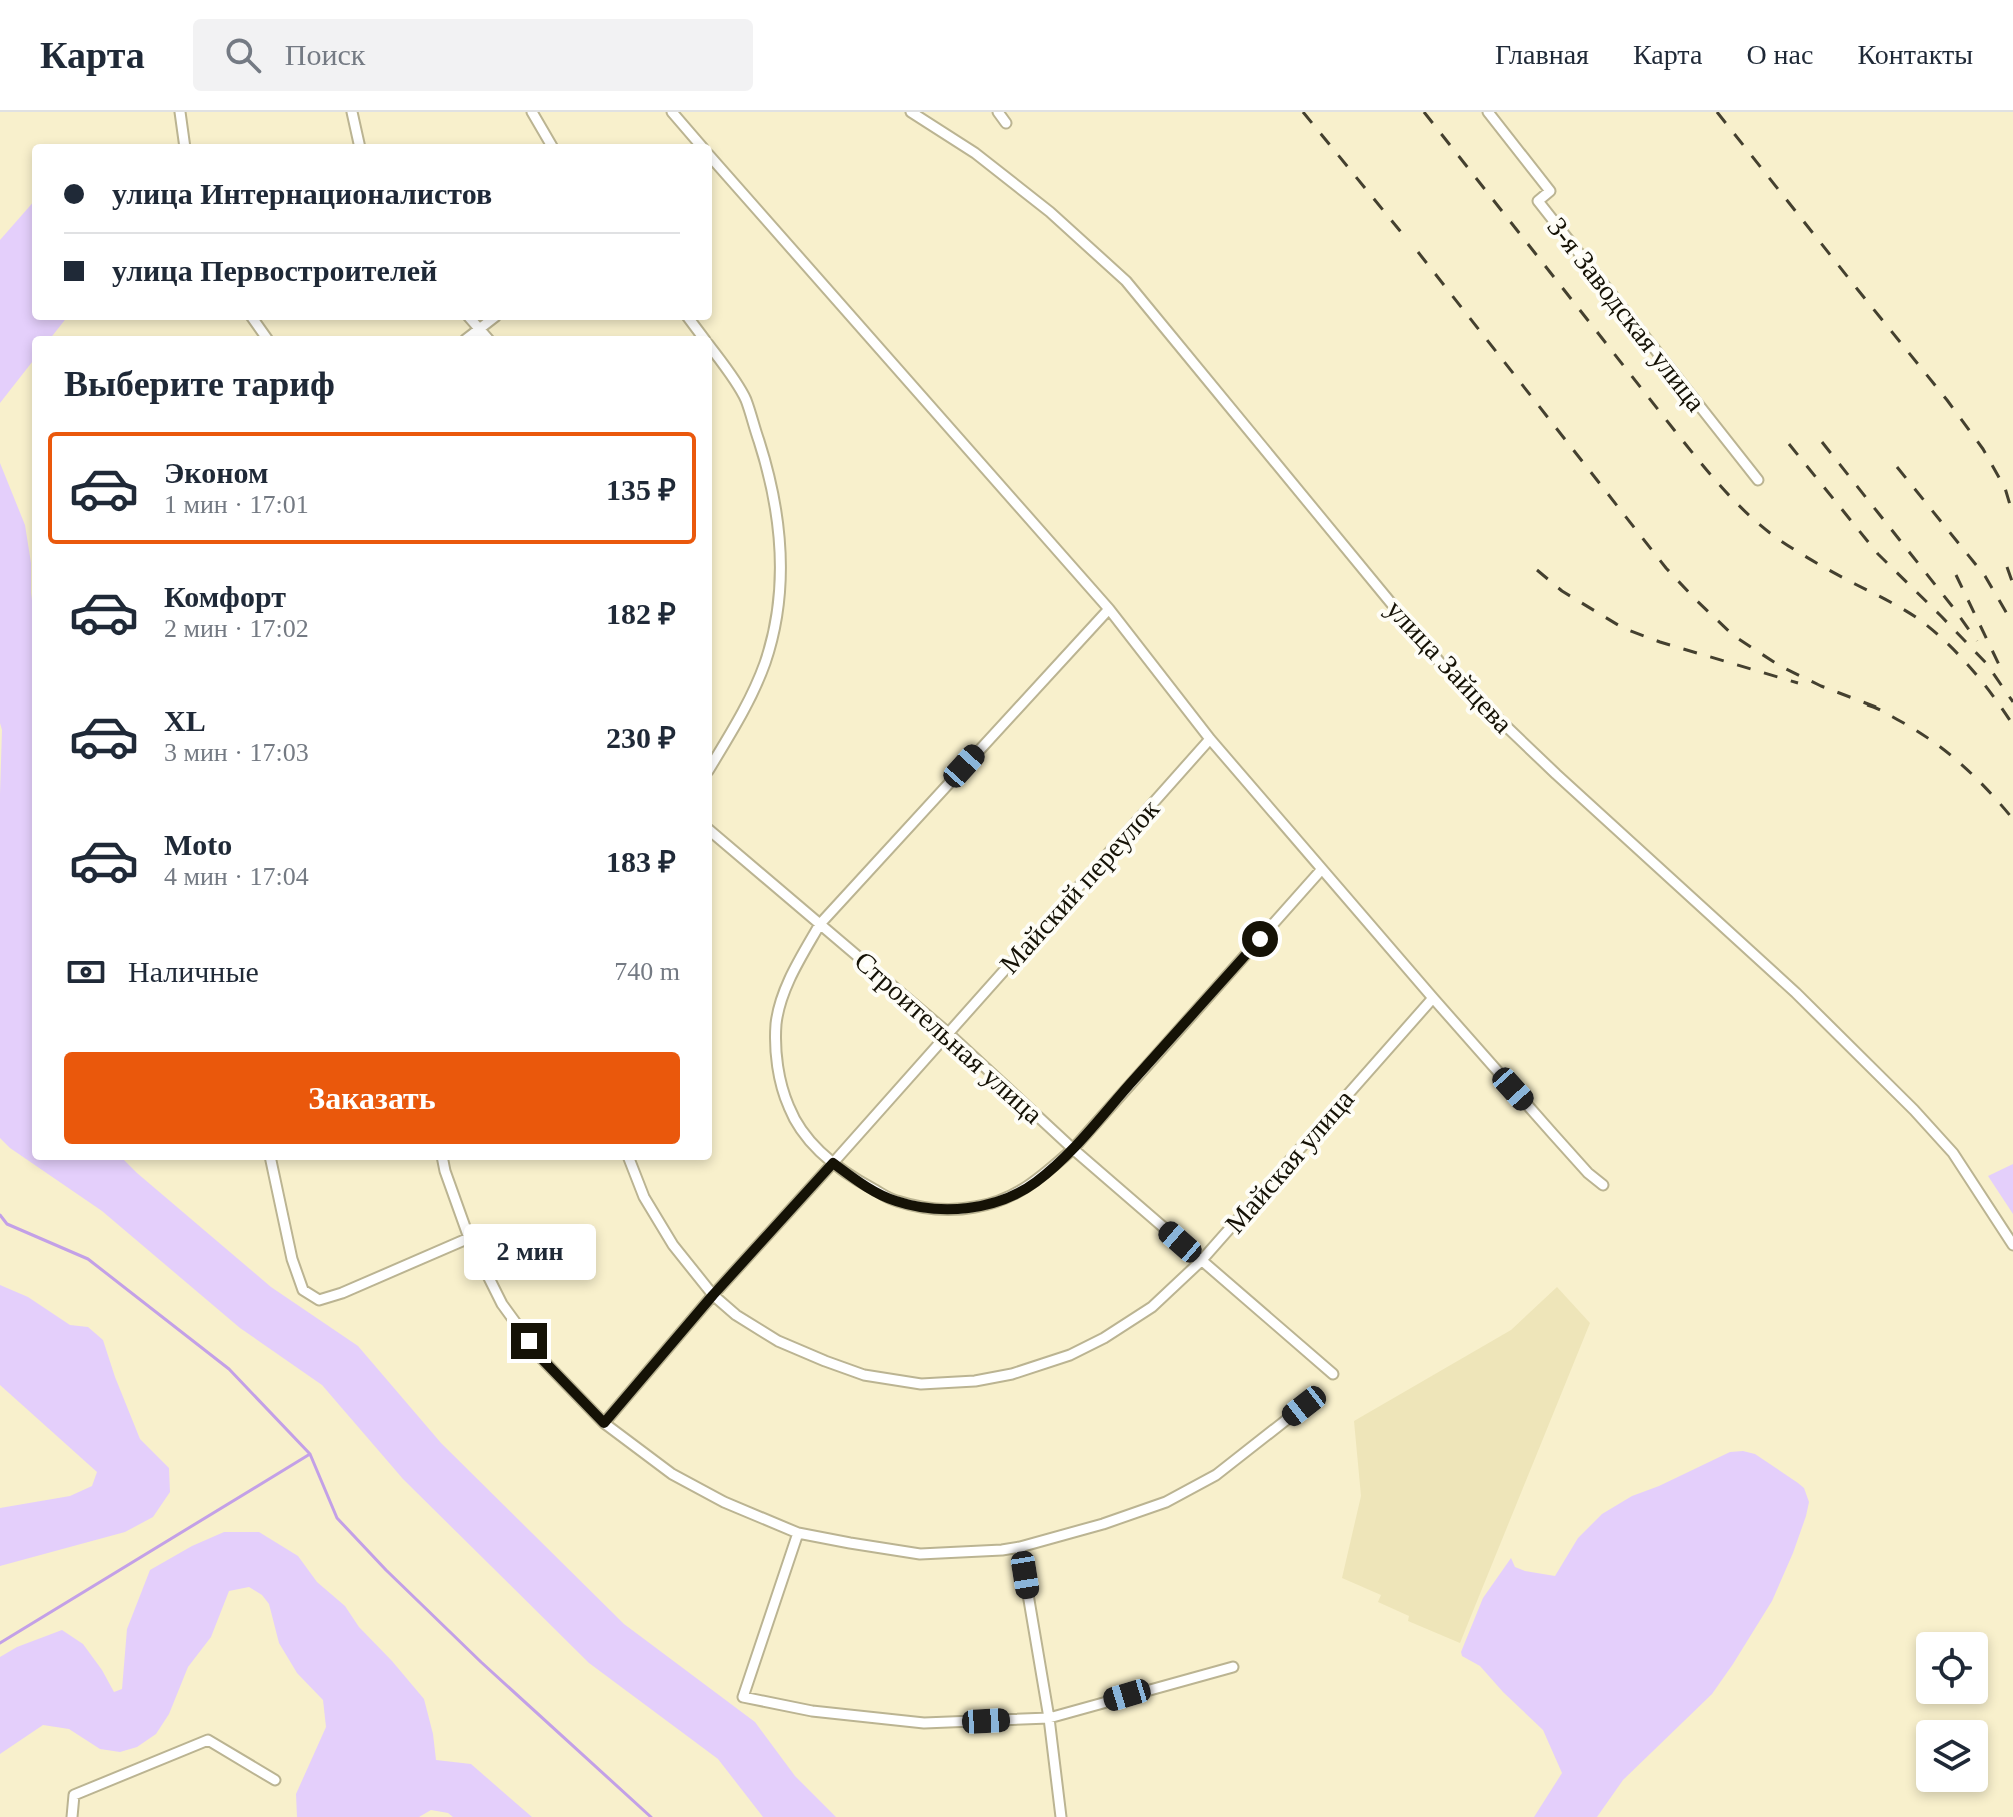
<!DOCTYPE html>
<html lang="ru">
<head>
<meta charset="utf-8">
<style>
  :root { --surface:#fff; --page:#f2f2f3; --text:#1f2937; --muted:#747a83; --line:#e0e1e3; --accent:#ea580c }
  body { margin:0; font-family:"Times New Roman",serif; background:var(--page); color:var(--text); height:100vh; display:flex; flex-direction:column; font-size:30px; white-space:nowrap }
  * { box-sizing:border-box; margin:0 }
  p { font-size:26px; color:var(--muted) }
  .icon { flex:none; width:44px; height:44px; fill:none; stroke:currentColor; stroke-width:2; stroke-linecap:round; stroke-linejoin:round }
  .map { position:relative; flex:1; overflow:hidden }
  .sheet { position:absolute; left:32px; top:224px; width:680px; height:824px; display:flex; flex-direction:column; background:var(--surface); border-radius:8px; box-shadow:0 4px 12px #0003 }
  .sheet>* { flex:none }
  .banner { position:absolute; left:32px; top:32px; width:680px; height:176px; border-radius:8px; box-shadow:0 4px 12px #0003; display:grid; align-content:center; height:176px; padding:0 32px; background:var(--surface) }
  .controls { position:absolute; left:1916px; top:1520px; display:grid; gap:16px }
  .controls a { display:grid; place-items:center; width:72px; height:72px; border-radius:8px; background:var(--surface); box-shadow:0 4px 12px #0003; font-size:40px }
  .end { position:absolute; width:36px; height:36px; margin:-18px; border:10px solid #151206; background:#fff; box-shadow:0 0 0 4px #fff }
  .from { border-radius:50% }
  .bubble { position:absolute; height:56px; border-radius:8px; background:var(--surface); box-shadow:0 4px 12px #0003; font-size:26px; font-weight:700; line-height:56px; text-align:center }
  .car { position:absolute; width:24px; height:48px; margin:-24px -12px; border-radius:10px; box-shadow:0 0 6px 2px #0007; background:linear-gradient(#222 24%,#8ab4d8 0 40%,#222 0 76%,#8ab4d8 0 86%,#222 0) }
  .banner b { display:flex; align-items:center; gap:28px; height:76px; font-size:30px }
  .banner b+b { border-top:2px solid var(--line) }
  .banner i { width:20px; height:20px; background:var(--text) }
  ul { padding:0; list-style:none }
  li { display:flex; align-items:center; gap:24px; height:112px; margin:0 16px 12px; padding:0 16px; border:4px solid transparent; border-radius:8px }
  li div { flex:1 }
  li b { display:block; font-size:30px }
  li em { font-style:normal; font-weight:700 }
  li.current { border-color:var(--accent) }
  li>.icon { width:72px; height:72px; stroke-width:1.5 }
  h2 { padding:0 32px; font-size:36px; line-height:96px }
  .pay { display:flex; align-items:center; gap:20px; height:88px; padding:0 32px; font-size:30px }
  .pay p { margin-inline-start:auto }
  .button { display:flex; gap:16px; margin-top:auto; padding:16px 32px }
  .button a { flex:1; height:92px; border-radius:8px; background:var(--accent); color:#fff; font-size:32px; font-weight:700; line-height:92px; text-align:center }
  header { display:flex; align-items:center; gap:48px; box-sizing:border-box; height:112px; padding:0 40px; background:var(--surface); border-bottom:2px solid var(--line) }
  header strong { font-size:38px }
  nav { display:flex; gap:44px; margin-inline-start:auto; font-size:28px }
  .search { width:560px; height:72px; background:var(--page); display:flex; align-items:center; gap:20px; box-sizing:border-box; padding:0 28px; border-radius:8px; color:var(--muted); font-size:30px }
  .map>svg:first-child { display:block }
</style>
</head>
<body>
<header>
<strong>Карта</strong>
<div class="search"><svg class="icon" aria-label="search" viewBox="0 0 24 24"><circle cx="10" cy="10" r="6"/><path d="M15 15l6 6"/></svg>Поиск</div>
<nav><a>Главная</a><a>Карта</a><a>О нас</a><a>Контакты</a></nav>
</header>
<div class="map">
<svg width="2013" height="1705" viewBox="0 0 2013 1705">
  <rect width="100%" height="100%" fill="#f8f0cc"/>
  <path fill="#eee5b9" d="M1557 1175 1590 1211 1460 1531 1408 1509 1409 1504 1378 1490 1381 1483 1342 1466 1361 1384 1354 1309 1511 1218Z"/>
  <path fill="#e4cffb" d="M36 87V204H68L49 228H36V245L0 291V128Z
    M0 351 25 413 31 451V481L36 519V1044H120L137 1061 271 1175 358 1234 441 1331 624 1512 755 1610 795 1664 836 1705H763L718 1647 589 1551 403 1367 322 1273 240 1216 102 1099 10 1036 0 1026V682L2 618 0 611Z
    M2013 1052V1102L1988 1064Z
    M0 1173 28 1185 70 1213 88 1215 103 1228 115 1265 140 1327 169 1356 170 1380 153 1405 125 1420 0 1454V1396L70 1384 92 1374 97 1360 0 1273Z
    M1743 1339 1755 1342 1798 1371 1804 1376 1809 1390 1806 1404 1793 1441 1772 1489 1733 1552 1712 1582 1623 1668 1597 1705H1534L1562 1661 1543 1618 1503 1580 1480 1554 1462 1544 1461 1540 1483 1486 1511 1446 1515 1455 1525 1459 1555 1464 1578 1426 1602 1402 1632 1384 1659 1374 1730 1340Z
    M224 1420H259L298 1444 317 1470 345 1494 359 1515 392 1549 424 1587 433 1622 436 1648 471 1652 532 1705H453L448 1701 431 1698 419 1705H297L296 1682 326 1615 323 1588 297 1561 279 1531 269 1492 262 1483 249 1475 229 1479 211 1525 188 1555 169 1602 156 1622 137 1635 120 1640 100 1637 69 1617 43 1613 0 1642V1545L17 1535 62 1518 83 1532 102 1558 114 1580 122 1577 127 1517 150 1458 192 1434Z"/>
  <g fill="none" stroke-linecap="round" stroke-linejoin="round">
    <path stroke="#c3a0e7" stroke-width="3" d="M0 1103 7 1112 88 1147 229 1257 310 1342 337 1406 386 1458 481 1550 651 1705
      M0 1531 310 1342"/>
    <g stroke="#bbb492" stroke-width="13">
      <path id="minor" d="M180 0 185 36
        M352 0 360 36
        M532 0 553 36
        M672 0 703 36
        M911 0 975 41 1050 100 1126 169 1442 553 1556 662 1796 881 1914 998 1953 1041 2013 1133
        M998 0 1006 11
        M1488 0 1550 79 1538 89 1758 368
        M708 42 1109 497 1210 627 1433 886 1553 1022 1588 1061 1603 1073
        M251 204 268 228
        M468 204 489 228
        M687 204 705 228
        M465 228 496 204
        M708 232C720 248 738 270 746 288 751 301 754 315 759 329 782 401 790 478 765 551 751 590 729 624 708 659
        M1109 497 820 812C803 842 780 876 776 912 774 939 778 970 789 995 804 1033 841 1060 875 1078 882 1082 889 1087 897 1089 922 1097 949 1100 975 1095 1016 1089 1044 1063 1073 1037L1322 757
        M708 717 948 921 1073 1037 1333 1262
        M270 1044 292 1147 303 1178 319 1188 342 1181 469 1126
        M442 1044 445 1059 469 1126 502 1192 542 1247 604 1311 672 1362 724 1390 798 1421 850 1431 920 1442 1002 1438 1020 1435 1103 1412 1166 1390 1216 1363 1304 1294
        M628 1044 644 1085 673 1133 713 1183 736 1203 778 1229 825 1249 864 1263 921 1272 975 1269 1012 1262 1070 1243 1104 1226 1152 1195 1201 1149 1433 886
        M604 1311 713 1183 833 1051 1210 627
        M798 1421 743 1585 812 1599 924 1611 1049 1606 1233 1555
        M1020 1435 1049 1606 1061 1705
        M72 1705 74 1683 208 1628 275 1668"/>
    </g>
    <use href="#minor" stroke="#fff" stroke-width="9"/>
    <path stroke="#44402f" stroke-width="3" stroke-dasharray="14 14" stroke-linecap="butt" d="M1303 0 1405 125
      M1424 0 1675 319C1707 359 1739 400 1781 429 1805 445 1830 459 1855 472 1877 483 1900 494 1920 508 1957 536 1988 574 2013 613
      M1717 0 1858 178 1947 288 1983 337 2005 376 2013 403
      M1418 140 1666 456 1696 488 1734 524 1780 554 1821 574 1876 595
      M1822 330 1952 494 1977 529
      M1789 332 1878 442 1941 504 1986 551 2013 590
      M1897 355 1985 464 2013 512
      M2007 455 2013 472
      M1537 458 1562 479 1623 516 1660 530 1798 571
      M1956 463 2003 561
      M1867 593C1879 596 1889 603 1900 609 1946 634 1980 667 2013 707"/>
  </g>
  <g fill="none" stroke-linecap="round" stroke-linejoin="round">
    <path stroke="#151206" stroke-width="10" d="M529 1229 542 1247 604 1311 713 1183 833 1051C852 1065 873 1082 896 1089 941 1104 997 1099 1036 1070 1072 1043 1100 1006 1129 973 1173 924 1216 876 1260 827"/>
  </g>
  <g text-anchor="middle" stroke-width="8" stroke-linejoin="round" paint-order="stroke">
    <g font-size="28" fill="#151206" stroke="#fefdf6">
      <text transform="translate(1627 202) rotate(52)" y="10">3-я Заводская улица</text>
      <text transform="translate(1450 554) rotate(47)" y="10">улица Зайцева</text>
      <text transform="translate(1079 774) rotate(-48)" y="10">Майский переулок</text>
      <text transform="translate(949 925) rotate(42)" y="10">Строительная улица</text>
      <text transform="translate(1289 1049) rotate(-49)" y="10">Майская улица</text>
    </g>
  </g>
</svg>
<div class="controls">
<a><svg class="icon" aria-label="locate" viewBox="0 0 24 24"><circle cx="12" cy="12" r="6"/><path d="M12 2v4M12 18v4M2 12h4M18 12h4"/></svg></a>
<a><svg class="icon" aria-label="layers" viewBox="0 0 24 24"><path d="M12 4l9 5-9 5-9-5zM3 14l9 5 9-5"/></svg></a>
</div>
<i class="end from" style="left:1260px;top:827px"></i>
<i class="end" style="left:529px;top:1229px"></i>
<div class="bubble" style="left:464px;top:1112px;width:132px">2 мин</div>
<i class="car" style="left:964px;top:654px;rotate:42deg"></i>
<i class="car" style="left:1513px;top:977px;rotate:138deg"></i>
<i class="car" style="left:1180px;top:1130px;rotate:311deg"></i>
<i class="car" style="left:1304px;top:1294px;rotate:232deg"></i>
<i class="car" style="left:1025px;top:1463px;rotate:171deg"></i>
<i class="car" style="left:1127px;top:1583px;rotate:253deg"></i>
<i class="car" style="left:986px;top:1609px;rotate:87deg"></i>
<div class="banner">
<b><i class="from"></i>улица Интернационалистов</b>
<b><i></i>улица Первостроителей</b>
</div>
<section class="sheet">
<h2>Выберите тариф</h2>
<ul>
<li class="current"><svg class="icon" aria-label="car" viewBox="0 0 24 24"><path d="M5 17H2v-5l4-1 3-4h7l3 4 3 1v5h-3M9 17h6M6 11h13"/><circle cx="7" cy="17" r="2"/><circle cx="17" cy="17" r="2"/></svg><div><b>Эконом</b><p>1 мин · 17:01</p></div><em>135 ₽</em></li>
<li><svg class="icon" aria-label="car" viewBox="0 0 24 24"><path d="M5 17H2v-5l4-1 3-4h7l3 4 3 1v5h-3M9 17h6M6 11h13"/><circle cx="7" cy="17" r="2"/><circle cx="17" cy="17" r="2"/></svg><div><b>Комфорт</b><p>2 мин · 17:02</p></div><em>182 ₽</em></li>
<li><svg class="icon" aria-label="car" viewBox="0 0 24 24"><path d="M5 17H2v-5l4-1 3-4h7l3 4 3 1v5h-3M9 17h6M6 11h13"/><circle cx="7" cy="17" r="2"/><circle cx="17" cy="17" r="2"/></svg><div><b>XL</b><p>3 мин · 17:03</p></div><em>230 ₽</em></li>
<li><svg class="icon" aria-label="car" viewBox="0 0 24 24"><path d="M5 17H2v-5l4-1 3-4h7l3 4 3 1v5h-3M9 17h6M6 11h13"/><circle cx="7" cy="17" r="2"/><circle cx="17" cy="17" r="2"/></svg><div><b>Moto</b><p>4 мин · 17:04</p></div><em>183 ₽</em></li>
</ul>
<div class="pay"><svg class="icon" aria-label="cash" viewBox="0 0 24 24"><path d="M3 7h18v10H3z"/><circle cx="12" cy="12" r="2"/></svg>Наличные<p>740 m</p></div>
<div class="button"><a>Заказать</a></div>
</section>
</div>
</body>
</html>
